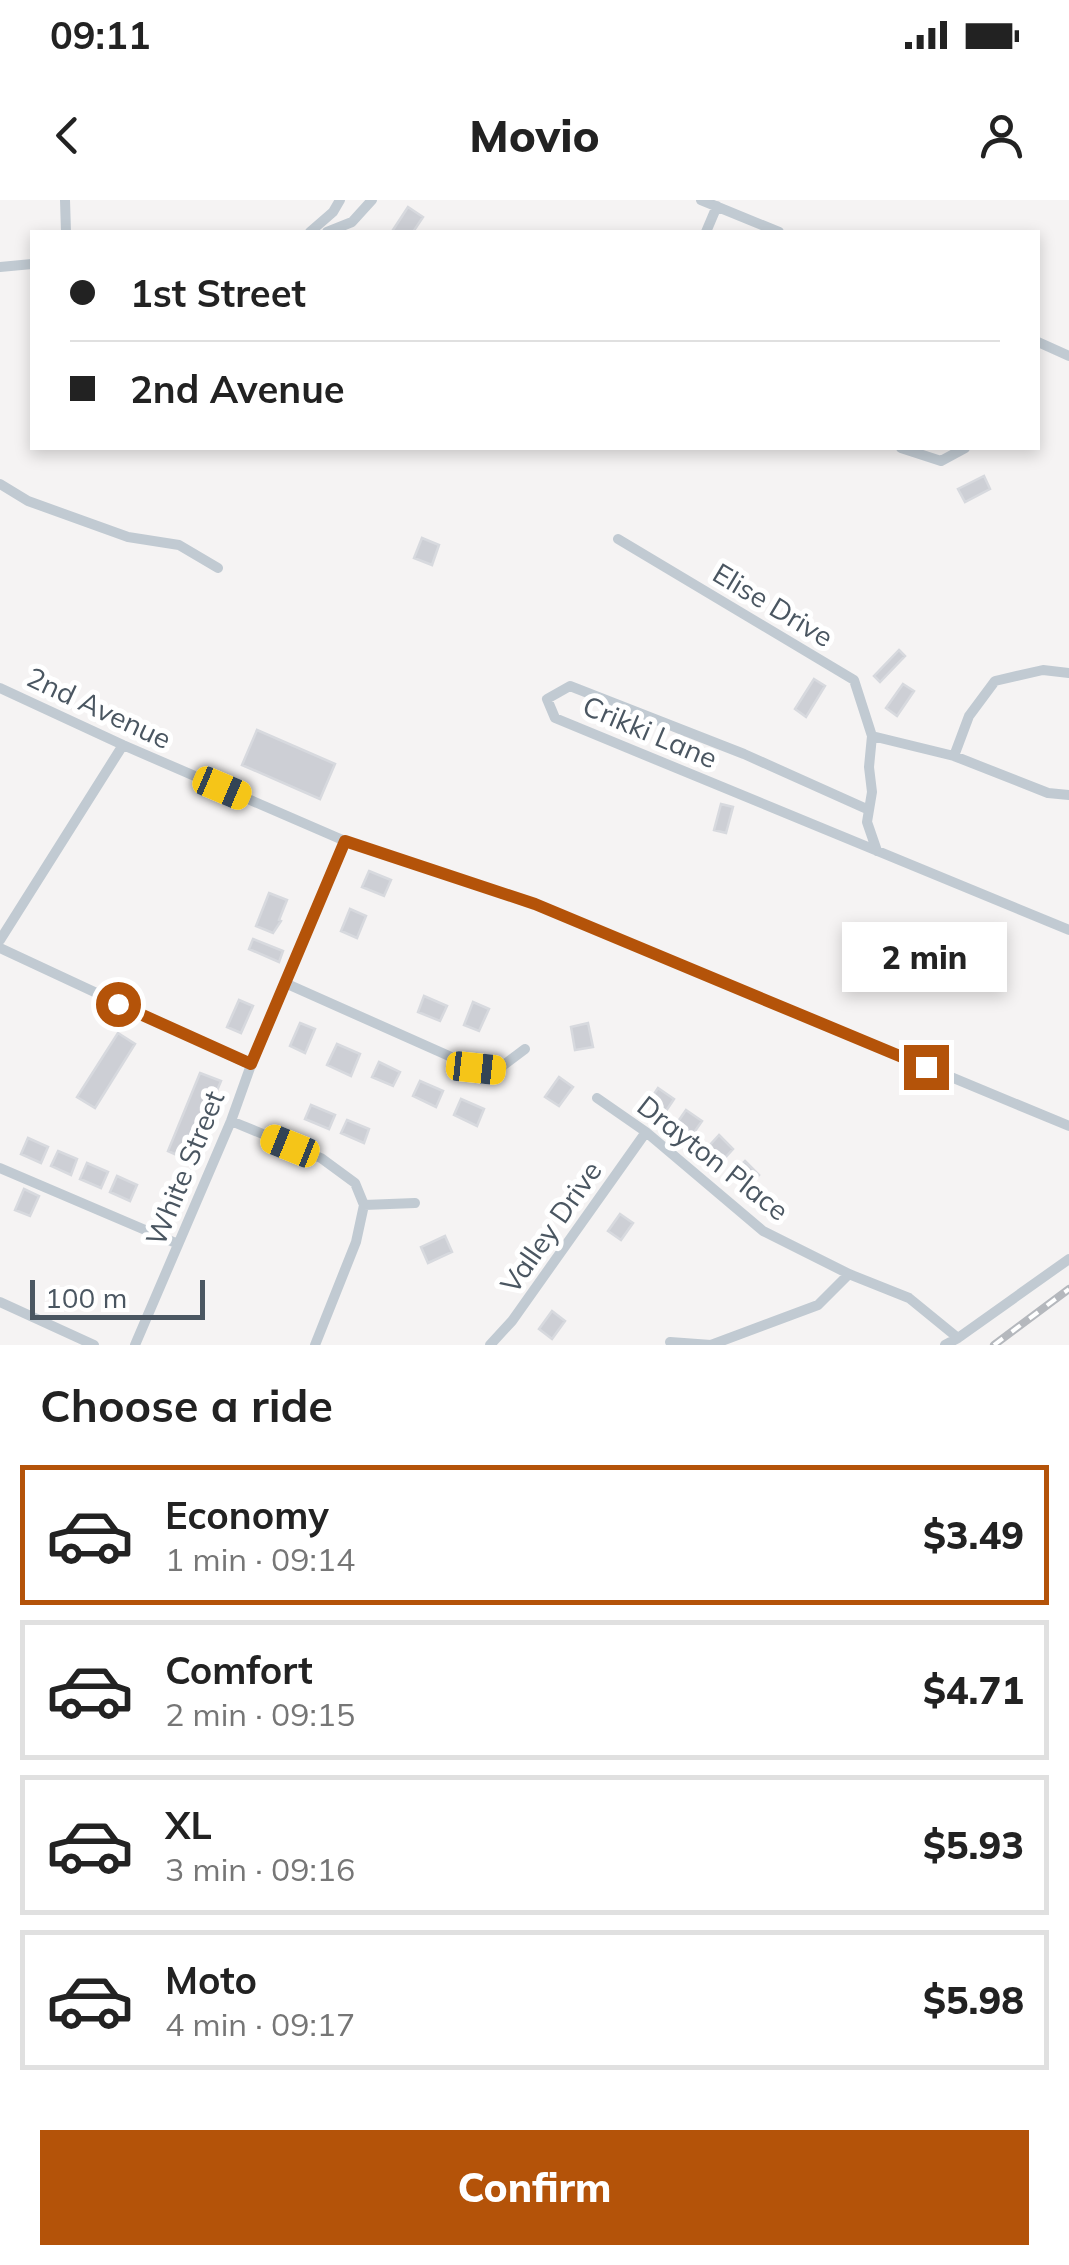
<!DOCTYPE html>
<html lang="en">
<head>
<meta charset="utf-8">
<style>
  :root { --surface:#fff; --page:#f2f2f2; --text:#222; --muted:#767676; --line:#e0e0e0; --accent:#b45309 }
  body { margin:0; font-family:Mulish,sans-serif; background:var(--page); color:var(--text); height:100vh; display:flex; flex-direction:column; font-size:38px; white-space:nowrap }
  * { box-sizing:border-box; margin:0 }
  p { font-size:32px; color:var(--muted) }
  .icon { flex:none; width:55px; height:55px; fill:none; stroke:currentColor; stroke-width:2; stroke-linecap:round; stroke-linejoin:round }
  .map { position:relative; height:1145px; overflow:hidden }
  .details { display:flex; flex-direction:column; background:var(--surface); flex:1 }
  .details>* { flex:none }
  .guide { position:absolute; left:30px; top:30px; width:1010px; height:220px; border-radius:0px; box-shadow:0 5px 15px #0003; display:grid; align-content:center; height:220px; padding:0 40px; background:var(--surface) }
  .scale { position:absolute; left:30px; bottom:25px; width:175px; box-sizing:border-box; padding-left:10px; border:5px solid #4a5661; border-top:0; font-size:28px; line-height:35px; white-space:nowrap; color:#4a5661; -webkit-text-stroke:8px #fff; paint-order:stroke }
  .end { position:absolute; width:45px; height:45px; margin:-22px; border:12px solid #b45309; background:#fff; box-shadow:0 0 0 5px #fff }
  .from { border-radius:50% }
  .bubble { position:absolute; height:70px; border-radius:0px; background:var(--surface); box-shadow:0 5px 15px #0003; font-size:32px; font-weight:800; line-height:70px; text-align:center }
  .car { position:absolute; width:30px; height:60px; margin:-30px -15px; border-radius:12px; box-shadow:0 0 8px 2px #0007; background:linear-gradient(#f5c518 24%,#345 0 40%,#f5c518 0 76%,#345 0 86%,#f5c518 0) }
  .guide b { display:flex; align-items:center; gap:35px; height:95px; font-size:38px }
  .guide b+b { border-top:2px solid var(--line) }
  .guide i { width:25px; height:25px; background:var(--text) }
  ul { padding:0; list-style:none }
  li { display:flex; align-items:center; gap:30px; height:140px; margin:0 20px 15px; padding:0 20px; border:5px solid var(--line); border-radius:0px }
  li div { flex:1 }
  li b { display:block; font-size:38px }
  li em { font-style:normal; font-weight:800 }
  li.selected { border-color:var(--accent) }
  li>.icon { width:90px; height:90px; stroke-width:1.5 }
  h2 { padding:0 40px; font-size:45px; line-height:120px }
  .button { display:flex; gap:20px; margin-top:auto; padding:20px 40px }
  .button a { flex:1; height:115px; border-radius:0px; background:var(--accent); color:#fff; font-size:40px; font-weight:800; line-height:115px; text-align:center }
  .status { display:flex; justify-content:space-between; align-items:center; height:70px; padding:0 50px; background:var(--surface); direction:ltr }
  .status svg { height:28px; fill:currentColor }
  header { display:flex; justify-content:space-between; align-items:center; height:130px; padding:0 40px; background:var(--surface); font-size:45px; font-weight:800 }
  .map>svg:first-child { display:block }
</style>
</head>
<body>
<div class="status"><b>09:11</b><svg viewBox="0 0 49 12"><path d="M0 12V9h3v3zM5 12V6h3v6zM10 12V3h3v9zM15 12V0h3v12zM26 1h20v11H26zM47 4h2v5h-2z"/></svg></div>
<header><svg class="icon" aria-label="back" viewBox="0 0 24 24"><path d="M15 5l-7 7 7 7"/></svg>Movio<svg class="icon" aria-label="person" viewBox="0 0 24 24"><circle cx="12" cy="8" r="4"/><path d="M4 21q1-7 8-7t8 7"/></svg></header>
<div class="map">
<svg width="1069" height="1145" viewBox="0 0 1069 1145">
  <rect width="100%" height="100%" fill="#f5f3f3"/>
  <path fill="#cdcfd5" stroke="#d7d9de" stroke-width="2.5" d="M408 7 423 17 413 32H396L393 30Z
    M984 276 990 289 965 302 958 289Z
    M422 338 439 345 432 365 414 358Z
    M899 450 905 456 880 482 874 476Z
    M814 479 825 486 806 517 795 509Z
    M903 484 914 491 897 516 886 508Z
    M257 530 335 564 320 599 242 565Z
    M721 604 733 607 726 633 714 630Z
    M369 671 391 680 384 696 362 687Z
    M269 693 287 700 279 720 281 721 273 733 256 726Z
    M350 709 366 716 357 738 341 731Z
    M253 739 283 751 279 762 249 749Z
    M424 796 447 806 440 821 418 812Z
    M239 800 253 806 241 833 227 827Z
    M473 802 489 809 479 831 464 825Z
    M300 823 315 829 305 853 290 846Z
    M588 823 593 847 575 850 571 827Z
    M118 833 135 844 95 908 77 897Z
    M337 844 360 854 351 876 327 865Z
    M379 862 400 872 393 886 372 877Z
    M200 873 221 881 188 960 168 951Z
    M559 877 573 887 559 906 545 897Z
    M420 881 443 891 436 907 413 896Z
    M658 888 674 899 666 911 650 900Z
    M461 899 484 909 477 926 454 915Z
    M311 905 335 915 329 929 305 919Z
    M686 910 702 921 693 934 677 923Z
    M347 920 369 929 364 943 341 933Z
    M719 935 733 949 723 960 709 946Z
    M28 938 48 947 41 963 21 954Z
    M58 951 77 959 71 975 51 966Z
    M745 961 759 975 749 986 734 972Z
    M87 963 108 972 101 988 80 979Z
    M117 976 137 985 130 1001 110 992Z
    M24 989 39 996 30 1016 15 1010Z
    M620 1014 633 1023 621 1040 608 1031Z
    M445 1036 452 1052 428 1063 421 1047Z
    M552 1111 565 1121 552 1139 539 1129Z"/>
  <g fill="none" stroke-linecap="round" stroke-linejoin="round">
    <path stroke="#c1cad2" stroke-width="10" d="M65 0 66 32
      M701 0 779 32
      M310 32 333 12 340 0
      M327 32 352 22 372 0
      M706 32 717 6
      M0 67 32 64
      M1038 142 1069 156
      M901 248 941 261 965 248
      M0 284 28 301 128 337 179 345 218 368
      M618 339 854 480 872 536 869 567 872 592 867 622 877 651
      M0 488 123 545 345 641 535 704 1069 926
      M872 536 954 556 1048 593 1069 595
      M954 556 969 516 995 481 1043 470 1069 473
      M869 610 744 554 570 486 547 499 555 518 1069 730
      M0 740 123 545
      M0 748 251 865
      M285 783 476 868 497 870 525 849
      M597 898 646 932 763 1031 849 1074 909 1098 958 1138
      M231 921 321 958 355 983 364 1005 356 1042 315 1145
      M0 968 178 1044
      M364 1005 415 1003
      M0 1102 94 1145
      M670 1142 711 1145 818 1105 849 1074
      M135 1145 231 921 251 865 345 641
      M490 1145 512 1121 646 932
      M945 1145 958 1138 1069 1059"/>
    <g stroke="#b5b8bd" stroke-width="8">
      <path id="rail" d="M994 1145 1069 1089"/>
    </g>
    <use href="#rail" stroke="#fff" stroke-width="4" stroke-dasharray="11" stroke-linecap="butt"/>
  </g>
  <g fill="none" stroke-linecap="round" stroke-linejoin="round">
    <path stroke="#b45309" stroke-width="12" d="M118 804 251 864 345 641 535 704 926 867"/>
  </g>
  <g text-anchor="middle" stroke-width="10" stroke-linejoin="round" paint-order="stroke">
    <g font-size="28" fill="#4a5661" stroke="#fff">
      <text transform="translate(773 405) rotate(31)" y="10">Elise Drive</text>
      <text transform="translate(99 508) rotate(25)" y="10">2nd Avenue</text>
      <text transform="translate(650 532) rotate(23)" y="10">Crikki Lane</text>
      <text transform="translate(713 958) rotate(38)" y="10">Drayton Place</text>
      <text transform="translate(185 968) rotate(-68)" y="10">White Street</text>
      <text transform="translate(551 1027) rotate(-55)" y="10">Valley Drive</text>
    </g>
  </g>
</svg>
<div class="scale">100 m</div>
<i class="end from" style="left:118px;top:804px"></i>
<i class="end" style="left:926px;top:867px"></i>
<div class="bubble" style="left:842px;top:722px;width:165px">2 min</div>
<i class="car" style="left:222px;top:588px;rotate:113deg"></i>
<i class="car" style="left:476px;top:868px;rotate:96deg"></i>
<i class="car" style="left:290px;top:946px;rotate:292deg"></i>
<div class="guide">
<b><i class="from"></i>1st Street</b>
<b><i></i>2nd Avenue</b>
</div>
</div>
<section class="details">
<h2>Choose a ride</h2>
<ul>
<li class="selected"><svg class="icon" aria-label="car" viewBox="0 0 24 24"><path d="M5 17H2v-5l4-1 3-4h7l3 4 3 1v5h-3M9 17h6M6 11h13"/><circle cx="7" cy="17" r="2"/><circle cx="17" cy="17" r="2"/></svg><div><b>Economy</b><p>1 min · 09:14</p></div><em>$3.49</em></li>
<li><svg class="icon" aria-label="car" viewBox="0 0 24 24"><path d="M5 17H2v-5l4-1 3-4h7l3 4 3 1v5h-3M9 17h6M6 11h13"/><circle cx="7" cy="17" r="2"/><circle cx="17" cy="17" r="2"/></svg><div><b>Comfort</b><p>2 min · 09:15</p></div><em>$4.71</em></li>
<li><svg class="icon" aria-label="car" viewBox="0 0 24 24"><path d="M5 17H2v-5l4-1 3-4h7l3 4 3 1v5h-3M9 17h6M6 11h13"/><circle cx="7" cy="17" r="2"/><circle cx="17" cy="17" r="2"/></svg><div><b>XL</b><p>3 min · 09:16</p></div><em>$5.93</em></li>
<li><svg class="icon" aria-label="car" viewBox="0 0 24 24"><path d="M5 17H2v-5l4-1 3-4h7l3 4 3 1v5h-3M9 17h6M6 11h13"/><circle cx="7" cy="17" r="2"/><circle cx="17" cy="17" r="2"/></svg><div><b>Moto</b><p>4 min · 09:17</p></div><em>$5.98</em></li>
</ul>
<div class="button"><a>Confirm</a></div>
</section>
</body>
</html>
